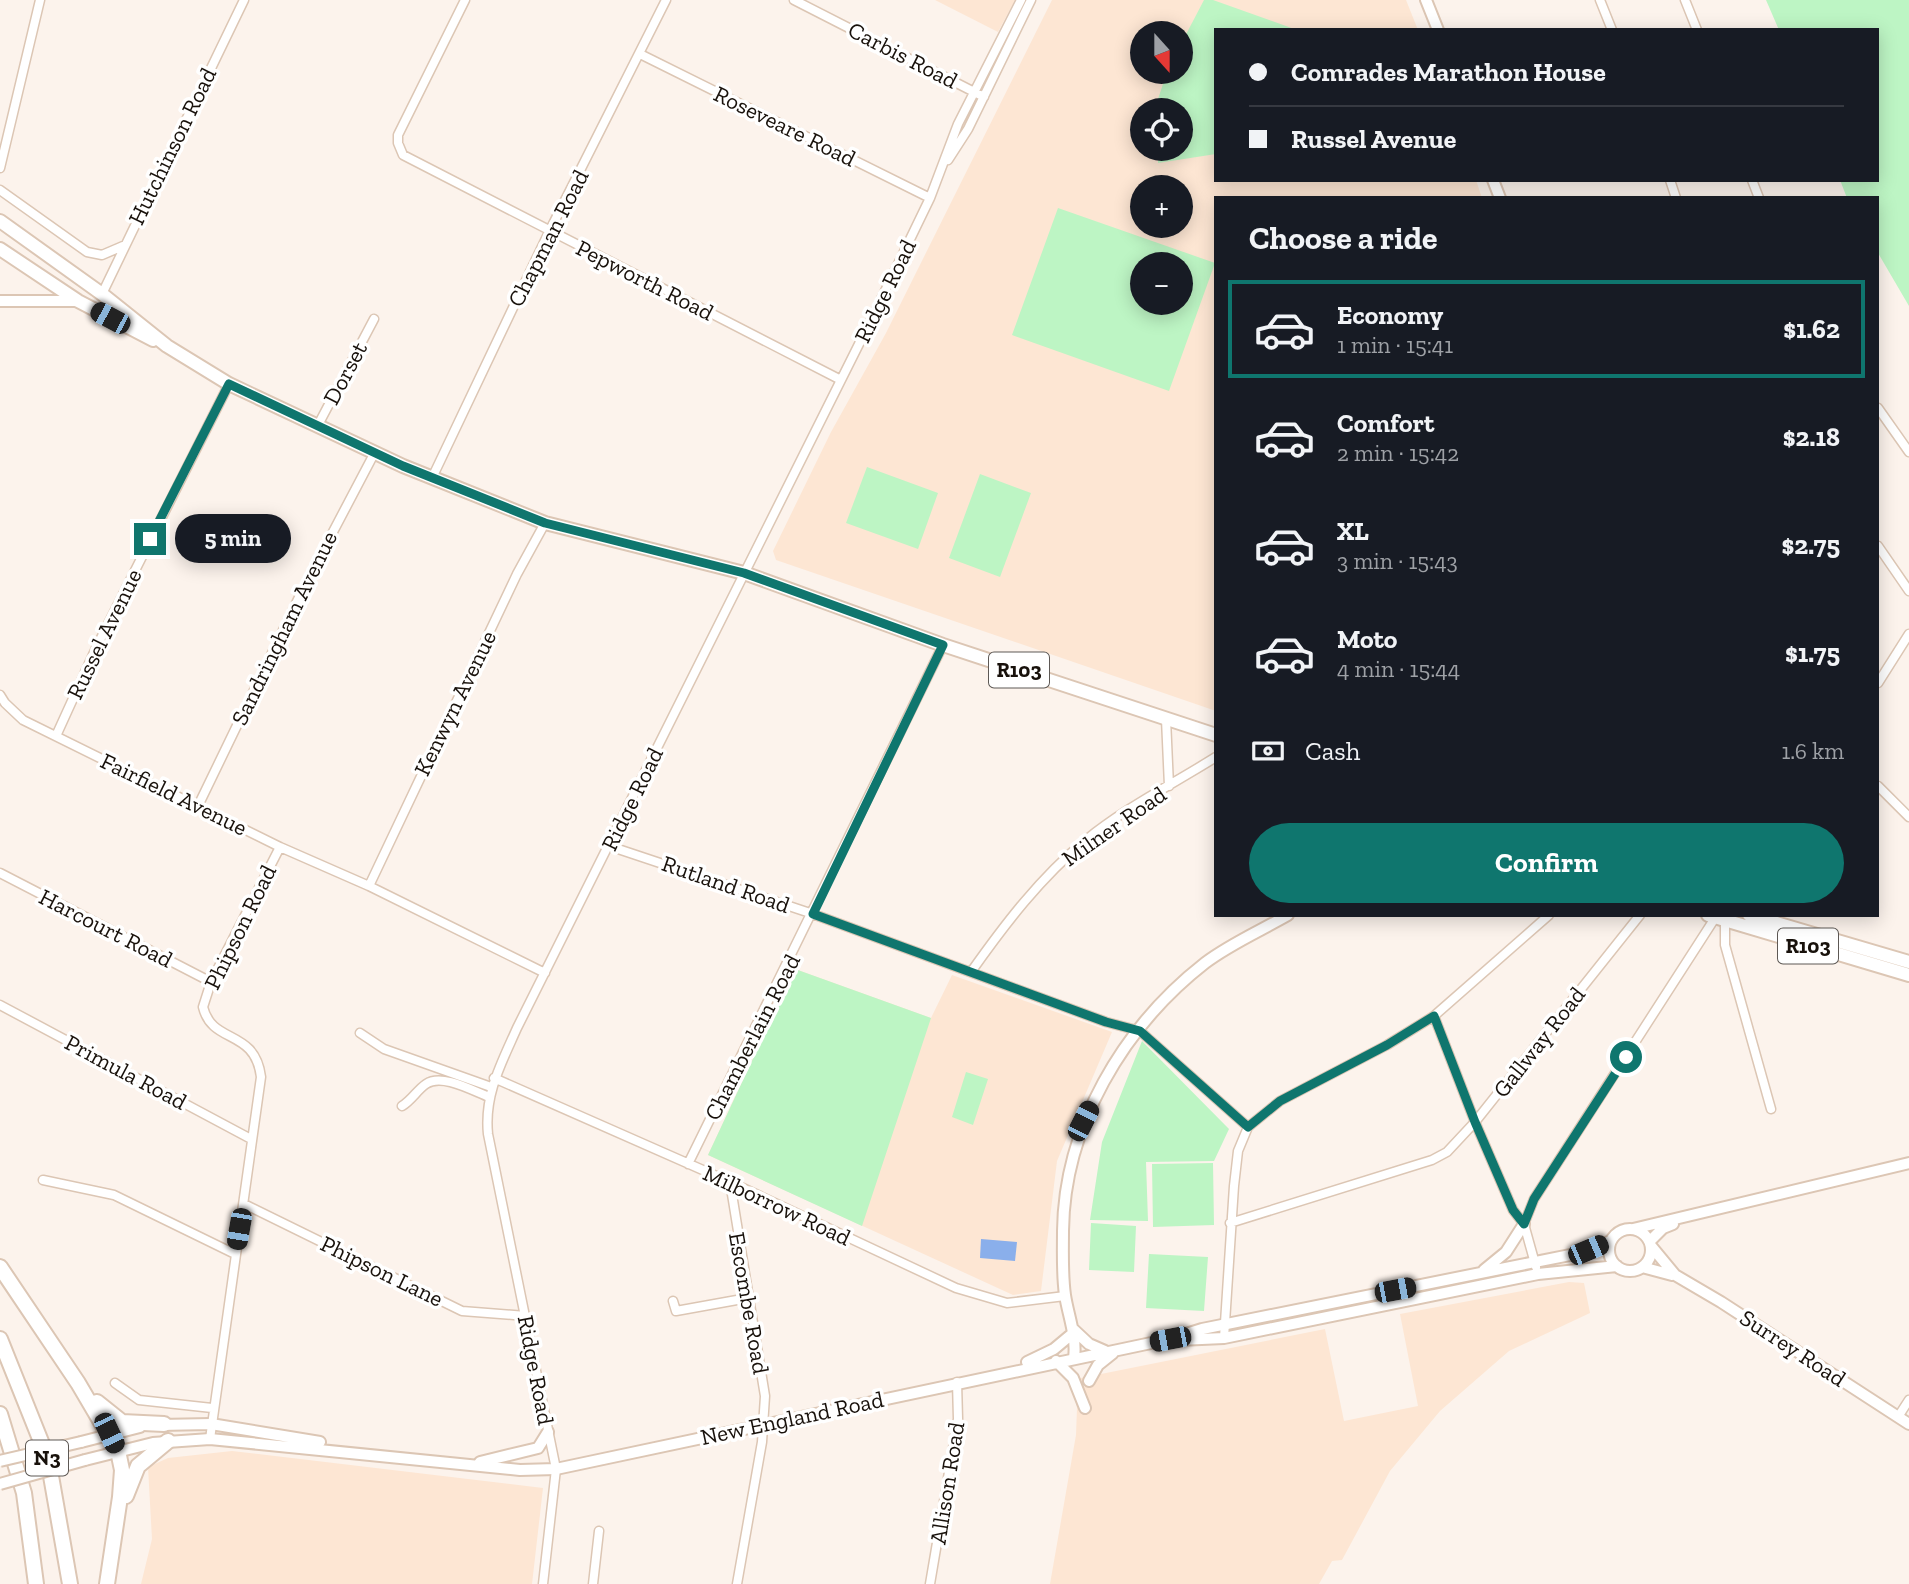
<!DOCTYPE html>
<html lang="en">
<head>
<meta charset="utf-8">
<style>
  :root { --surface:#171b24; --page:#20242c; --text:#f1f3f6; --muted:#9ea1a6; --line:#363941; --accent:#0f766e }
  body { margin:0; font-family:"Zilla Slab",serif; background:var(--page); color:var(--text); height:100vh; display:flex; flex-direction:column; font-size:26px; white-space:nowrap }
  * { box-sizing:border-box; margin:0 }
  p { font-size:23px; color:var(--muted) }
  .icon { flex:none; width:38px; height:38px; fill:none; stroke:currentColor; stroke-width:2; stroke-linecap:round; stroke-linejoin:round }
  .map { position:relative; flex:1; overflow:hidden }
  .side { position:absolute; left:1214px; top:196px; width:665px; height:721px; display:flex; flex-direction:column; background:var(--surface); border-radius:0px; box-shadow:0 4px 18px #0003 }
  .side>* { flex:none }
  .top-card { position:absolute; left:1214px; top:28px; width:665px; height:154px; border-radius:0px; box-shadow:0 4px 18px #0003; display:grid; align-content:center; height:154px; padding:0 35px; background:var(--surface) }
  .needle { width:46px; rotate:159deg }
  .fabs { position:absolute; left:1130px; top:21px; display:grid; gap:14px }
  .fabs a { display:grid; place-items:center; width:63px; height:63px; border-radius:50%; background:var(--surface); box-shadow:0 4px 18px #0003; font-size:35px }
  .end { position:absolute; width:32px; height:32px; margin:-16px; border:9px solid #0f766e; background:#fff; box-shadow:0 0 0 4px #fff }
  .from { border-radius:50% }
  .bubble { position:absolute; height:49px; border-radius:24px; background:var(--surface); box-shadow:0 4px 18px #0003; font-size:23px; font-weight:700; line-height:49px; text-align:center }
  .car { position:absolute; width:21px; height:42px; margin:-21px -10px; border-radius:9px; box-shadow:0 0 5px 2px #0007; background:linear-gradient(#222 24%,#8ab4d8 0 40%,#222 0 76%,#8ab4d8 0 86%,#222 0) }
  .top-card b { display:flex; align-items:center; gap:24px; height:66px; font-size:26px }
  .top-card b+b { border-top:2px solid var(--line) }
  .top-card i { width:18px; height:18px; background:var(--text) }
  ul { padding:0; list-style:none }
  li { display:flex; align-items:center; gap:21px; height:98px; margin:0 14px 10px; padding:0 21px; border:4px solid transparent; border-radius:0px }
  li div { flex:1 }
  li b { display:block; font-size:26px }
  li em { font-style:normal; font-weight:700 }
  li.selected { border-color:var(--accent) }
  li>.icon { width:63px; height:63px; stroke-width:1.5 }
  h2 { padding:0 35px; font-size:32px; line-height:84px }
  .pay { display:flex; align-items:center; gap:18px; height:77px; padding:0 35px; font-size:26px }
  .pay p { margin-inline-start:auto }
  .action { display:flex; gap:14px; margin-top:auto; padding:14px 35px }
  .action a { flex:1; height:80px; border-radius:42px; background:var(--accent); color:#fff; font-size:28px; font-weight:700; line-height:80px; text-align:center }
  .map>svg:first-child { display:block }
</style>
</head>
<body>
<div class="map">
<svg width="1909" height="1584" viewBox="0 0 1909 1584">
  <rect width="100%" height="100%" fill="#fcf3ec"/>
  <path fill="#fde6d3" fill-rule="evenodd" d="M935 0H1015L998 32Z
    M1052 0H1406L1418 30H1216V180H1476L1482 198H1216V711L776 560 773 551 831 432 886 333ZM1143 33H1181V72H1143ZM1143 110H1181V149H1143ZM1143 187H1181V226H1143ZM1143 264H1181V303H1143Z
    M795 969 931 1018 952 975 1112 1032 1057 1161 1041 1291 1013 1295 708 1155Z
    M1569 1282 1584 1283 1590 1313 1509 1351 1440 1411 1390 1471 1342 1560 1332 1561 1319 1584H1050L1076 1435 1077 1408 1071 1380 1325 1329 1344 1421 1418 1406 1400 1314Z
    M232 1451 543 1488 532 1584H141L152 1539 148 1467 168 1458Z"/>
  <path fill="#bdf5c4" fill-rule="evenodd" d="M1204 0H1213L1297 30H1216V154L1158 163V149H1181V110H1158V99L1167 72H1181V44Z
    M1766 0H1909V306L1878 253V198H1847L1840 180H1878V30H1779Z
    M1058 208 1215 263 1169 391 1012 335ZM1181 264V303H1143V264Z
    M867 467 938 493 918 549 846 523Z
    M980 474 1031 493 1000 577 949 558Z
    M795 969 931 1018 862 1226 708 1155Z
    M1142 1041 1229 1129 1214 1161 1146 1162 1148 1221 1090 1220 1102 1142Z
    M966 1072 988 1079 973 1125 952 1117Z
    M1213 1163 1214 1225 1153 1227 1152 1164Z
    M1091 1223 1136 1226 1134 1272 1089 1270Z
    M1149 1254 1208 1257 1204 1311 1146 1308Z"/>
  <path fill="#8aafeb" d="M981 1239 1017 1242 1015 1261 980 1258Z"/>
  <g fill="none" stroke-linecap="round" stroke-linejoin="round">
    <g stroke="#dcc6b4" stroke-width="11">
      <path id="street" d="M465 0 398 135V143L403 155 841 380
        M794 0 984 97
        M1600 0 1612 30
        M1685 0 1697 30
        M640 54 930 198
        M948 160 968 129 1031 0
        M0 168 40 0
        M1670 180 1676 198
        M1752 180 1759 198
        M0 190 87 252 102 255 123 246
        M102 294 244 0
        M1878 408 1909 452
        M317 427 374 319
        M432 478 549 232 666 0
        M1878 546 1909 591
        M1878 683 1909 634
        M0 695 5 703 23 720 280 847 369 886 545 973
        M1166 719 1169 786
        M56 736 97 646 229 384
        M1878 786 1909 817
        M198 806 304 587 375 452
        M609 846 813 914 1106 1022 1140 1031 1248 1127
        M0 873 211 982
        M369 886 517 574 545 523
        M1725 921V945L1771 1109
        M971 972C1005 924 1040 878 1086 840 1125 808 1173 784 1216 757
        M0 1005 251 1139
        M1434 1016 1475 1122 1513 1210 1524 1224
        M360 1033 384 1049 491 1087
        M494 1078 730 1182 956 1288 1007 1303 1065 1296
        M402 1106C412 1100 417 1090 426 1084 442 1073 473 1091 489 1097
        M688 1164 943 645
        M43 1180 114 1195 235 1254
        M730 1182 765 1396 762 1442 737 1584
        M244 1204 462 1311 526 1316
        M1230 1223 1432 1160 1447 1152 1475 1122 1640 915
        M1536 1267 1524 1224 1534 1199 1715 918
        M673 1301 676 1311 748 1298
        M1224 1338 1234 1186 1238 1151 1248 1127 1280 1101 1387 1045 1434 1016 1549 915
        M115 1383 139 1400 212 1408
        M1898 1417 1909 1400
        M210 1439 261 1077C255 1028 212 1045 203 1007L211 982 280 847
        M543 1584 556 1469 488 1134C484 1095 501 1064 517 1028L871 320 930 198 958 124 1021 0
        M593 1584 599 1531
        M930 1584 958 1419 957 1382"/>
    </g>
    <g stroke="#dcc6b4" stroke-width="14">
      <path id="secondary" d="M1426 0 1438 30
        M1493 180 1500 198
        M0 301H78
        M1633 1229 1909 1163
        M1609 1250a21 21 0 1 1 42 0a21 21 0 1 1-42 0Z
        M1650 1241 1663 1228 1673 1224
        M1651 1246 1675 1275 1721 1302 1909 1424
        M1642 1267 1672 1275
        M1484 1270 1506 1252 1524 1224
        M1073 1329 1089 1344 1105 1351
        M1179 1340 1224 1338 1538 1274 1617 1266
        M1074 1358C1077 1337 1068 1315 1065 1295 1062 1274 1063 1252 1063 1231 1064 1127 1123 1027 1205 963 1230 944 1260 931 1288 915
        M1056 1361 1073 1378 1085 1408
        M1027 1362 1054 1349 1072 1334
        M1089 1381 1098 1365 1113 1353
        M159 1425 211 1424 320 1442
        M81 1442 140 1427
        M85 1460 153 1443 210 1439 520 1470 556 1469 1170 1339 1202 1329 1575 1254 1611 1241
        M480 1462 538 1448 548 1432"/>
    </g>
    <g stroke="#dcc6b4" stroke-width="16">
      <path id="primary" d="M0 221 102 294 167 346 229 384 403 466 545 523 744 573 943 645 1216 735
        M0 249 78 301 153 340
        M1708 915 1909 975
        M1749 915 1909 962"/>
    </g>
    <g stroke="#dcc6b4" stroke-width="18">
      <path id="highway" d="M0 1267 78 1383 118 1451 122 1470 120 1497 107 1584
        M0 1339 48 1459 70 1584
        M97 1402 122 1422 164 1424
        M0 1414 24 1493 36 1584
        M126 1496 138 1466 168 1441"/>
    </g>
    <use href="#street" stroke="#fff" stroke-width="8"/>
    <use href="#secondary" stroke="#fff" stroke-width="10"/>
    <use href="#primary" stroke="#fff" stroke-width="12"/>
    <use href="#highway" stroke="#fff" stroke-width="14"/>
    <g stroke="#dcc6b4" stroke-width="14" stroke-linecap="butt">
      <path id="secondary-bridge" d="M0 1461 81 1442
        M0 1484 85 1460"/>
    </g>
    <use href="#secondary-bridge" stroke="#fff" stroke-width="10"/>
  </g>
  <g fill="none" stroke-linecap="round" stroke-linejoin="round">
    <path stroke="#0f766e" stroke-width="9" d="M150 539 229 384 403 466 545 523 744 573 943 645 813 914 1106 1022 1140 1031 1248 1127 1280 1101 1387 1045 1434 1016 1475 1122 1513 1210 1524 1224 1534 1199 1626 1057"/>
  </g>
  <g text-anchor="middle" stroke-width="7" stroke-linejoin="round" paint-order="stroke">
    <g fill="#fff" stroke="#5d5854" stroke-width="2">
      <rect x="989" y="652.5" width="60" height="35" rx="5"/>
      <rect x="1778" y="928.5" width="60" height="35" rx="5"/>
      <rect x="26" y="1440.5" width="42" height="35" rx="5"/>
    </g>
    <g font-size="21" font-weight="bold" fill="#18110b">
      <text x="1019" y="677">R103</text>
      <text x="1808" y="953">R103</text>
      <text x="47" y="1465">N3</text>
    </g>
    <g font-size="23" fill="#18110b" stroke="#fff">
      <text transform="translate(903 55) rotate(27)" y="8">Carbis Road</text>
      <text transform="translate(785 126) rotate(26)" y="8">Roseveare Road</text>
      <text transform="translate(172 146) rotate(-64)" y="8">Hutchinson Road</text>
      <text transform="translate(548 238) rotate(-63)" y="8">Chapman Road</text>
      <text transform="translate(645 280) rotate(27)" y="8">Pepworth Road</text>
      <text transform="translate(885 291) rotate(-64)" y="8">Ridge Road</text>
      <text transform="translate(345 373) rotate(-62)" y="8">Dorset</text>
      <text transform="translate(284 628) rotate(-64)" y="8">Sandringham Avenue</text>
      <text transform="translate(104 634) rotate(-64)" y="8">Russel Avenue</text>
      <text transform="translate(455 703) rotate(-64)" y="8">Kenwyn Avenue</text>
      <text transform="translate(174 794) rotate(26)" y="8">Fairfield Avenue</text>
      <text transform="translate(632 799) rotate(-64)" y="8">Ridge Road</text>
      <text transform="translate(1114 826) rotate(-35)" y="8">Milner Road</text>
      <text transform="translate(726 884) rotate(19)" y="8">Rutland Road</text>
      <text transform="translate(240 927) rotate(-64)" y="8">Phipson Road</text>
      <text transform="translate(106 928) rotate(27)" y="8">Harcourt Road</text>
      <text transform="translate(752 1037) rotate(-63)" y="8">Chamberlain Road</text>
      <text transform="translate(1539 1042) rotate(-52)" y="8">Gallway Road</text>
      <text transform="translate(126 1072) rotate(28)" y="8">Primula Road</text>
      <text transform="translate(777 1205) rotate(25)" y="8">Milborrow Road</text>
      <text transform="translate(382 1271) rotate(26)" y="8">Phipson Lane</text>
      <text transform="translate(749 1303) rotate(80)" y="8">Escombe Road</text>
      <text transform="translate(1793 1348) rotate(33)" y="8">Surrey Road</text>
      <text transform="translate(536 1370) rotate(79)" y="8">Ridge Road</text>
      <text transform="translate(792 1418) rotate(-12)" y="8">New England Road</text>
      <text transform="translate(947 1483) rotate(-81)" y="8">Allison Road</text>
    </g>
  </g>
</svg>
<div class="fabs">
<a><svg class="needle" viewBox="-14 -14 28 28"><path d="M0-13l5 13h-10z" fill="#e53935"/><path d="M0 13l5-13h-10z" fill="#9ea1a6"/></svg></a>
<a><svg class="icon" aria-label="locate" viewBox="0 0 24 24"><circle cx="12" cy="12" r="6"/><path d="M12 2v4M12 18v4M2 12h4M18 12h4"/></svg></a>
<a>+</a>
<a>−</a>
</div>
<i class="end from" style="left:1626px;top:1057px"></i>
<i class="end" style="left:150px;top:539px"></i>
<div class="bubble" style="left:175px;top:514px;width:116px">5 min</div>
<i class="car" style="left:110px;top:318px;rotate:298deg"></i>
<i class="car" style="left:1083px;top:1121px;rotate:27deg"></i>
<i class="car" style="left:239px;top:1229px;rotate:190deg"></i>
<i class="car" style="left:1588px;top:1250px;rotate:67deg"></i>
<i class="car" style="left:1395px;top:1290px;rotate:79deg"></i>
<i class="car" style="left:1170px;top:1339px;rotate:259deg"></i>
<i class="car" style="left:109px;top:1433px;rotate:155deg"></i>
<div class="top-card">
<b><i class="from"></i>Comrades Marathon House</b>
<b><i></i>Russel Avenue</b>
</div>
<section class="side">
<h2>Choose a ride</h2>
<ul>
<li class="selected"><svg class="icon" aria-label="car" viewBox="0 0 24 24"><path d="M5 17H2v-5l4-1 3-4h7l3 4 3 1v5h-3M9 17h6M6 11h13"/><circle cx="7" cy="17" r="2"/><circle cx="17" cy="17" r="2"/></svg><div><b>Economy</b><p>1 min · 15:41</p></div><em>$1.62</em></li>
<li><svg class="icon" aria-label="car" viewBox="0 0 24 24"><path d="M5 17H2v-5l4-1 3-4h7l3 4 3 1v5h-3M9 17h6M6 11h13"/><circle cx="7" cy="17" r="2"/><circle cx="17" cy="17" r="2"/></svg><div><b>Comfort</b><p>2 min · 15:42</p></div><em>$2.18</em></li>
<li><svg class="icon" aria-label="car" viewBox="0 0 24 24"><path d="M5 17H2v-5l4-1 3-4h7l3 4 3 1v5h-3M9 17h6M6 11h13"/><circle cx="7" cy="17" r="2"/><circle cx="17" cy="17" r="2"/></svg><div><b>XL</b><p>3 min · 15:43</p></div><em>$2.75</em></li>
<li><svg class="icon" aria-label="car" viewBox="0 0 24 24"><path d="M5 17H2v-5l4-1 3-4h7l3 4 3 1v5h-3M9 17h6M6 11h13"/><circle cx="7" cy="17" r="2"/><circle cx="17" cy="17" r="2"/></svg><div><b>Moto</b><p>4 min · 15:44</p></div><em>$1.75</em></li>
</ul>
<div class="pay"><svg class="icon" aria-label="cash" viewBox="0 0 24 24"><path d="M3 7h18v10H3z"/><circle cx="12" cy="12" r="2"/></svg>Cash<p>1.6 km</p></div>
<div class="action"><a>Confirm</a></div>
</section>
</div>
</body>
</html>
